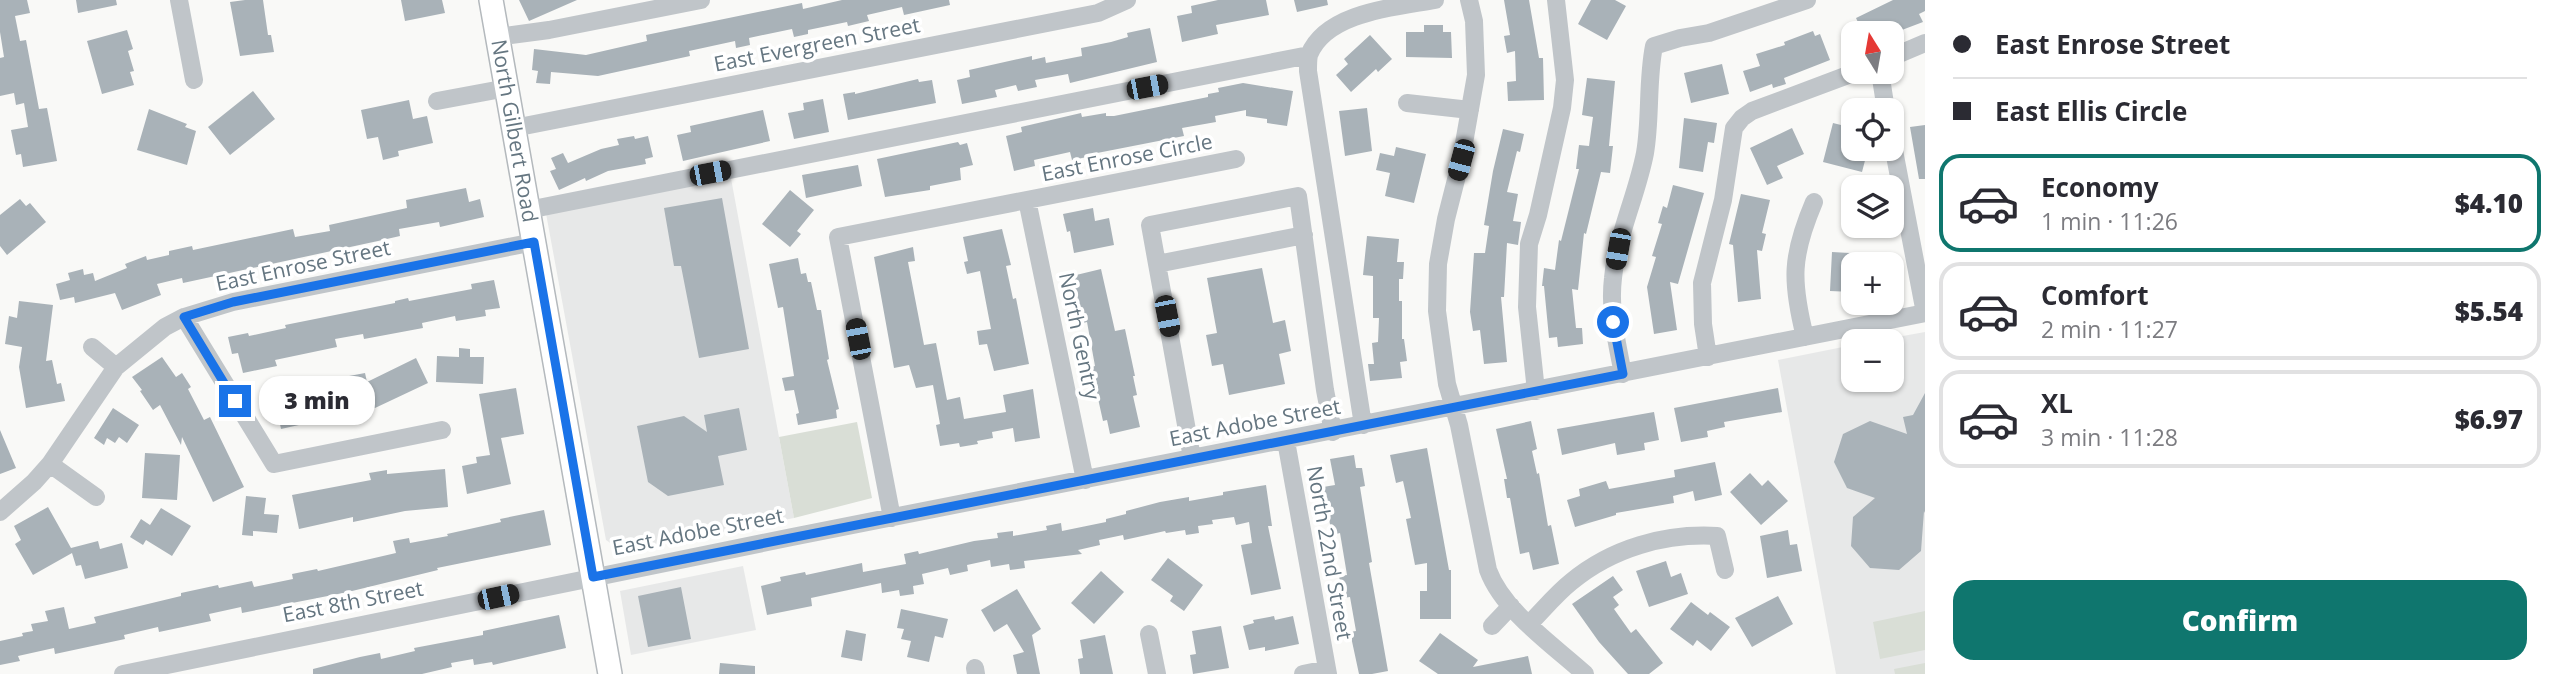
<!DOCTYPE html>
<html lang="en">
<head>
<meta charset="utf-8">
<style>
  :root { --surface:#fff; --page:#f2f2f3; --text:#2b2b33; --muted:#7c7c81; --line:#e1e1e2; --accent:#0f766e }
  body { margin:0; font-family:"Open Sans",sans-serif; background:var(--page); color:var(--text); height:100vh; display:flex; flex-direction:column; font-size:26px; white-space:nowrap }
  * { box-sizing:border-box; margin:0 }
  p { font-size:23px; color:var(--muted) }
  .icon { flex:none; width:38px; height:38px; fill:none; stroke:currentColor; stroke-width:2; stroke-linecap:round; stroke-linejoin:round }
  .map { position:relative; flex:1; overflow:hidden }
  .details { display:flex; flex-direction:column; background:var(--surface); width:630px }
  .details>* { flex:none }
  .banner { display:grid; align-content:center; height:154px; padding:0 28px; background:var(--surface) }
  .needle { width:46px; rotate:349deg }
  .fabs { position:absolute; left:1841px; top:21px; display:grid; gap:14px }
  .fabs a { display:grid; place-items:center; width:63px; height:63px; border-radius:14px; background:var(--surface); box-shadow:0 2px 5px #0004; font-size:35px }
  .end { position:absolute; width:32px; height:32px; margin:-16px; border:9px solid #1a73e8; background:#fff; box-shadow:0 0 0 4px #fff }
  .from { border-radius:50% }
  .bubble { position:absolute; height:49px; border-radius:21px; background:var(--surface); box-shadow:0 2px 5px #0004; font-size:23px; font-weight:800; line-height:49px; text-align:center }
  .car { position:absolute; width:21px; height:42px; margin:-21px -10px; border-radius:9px; box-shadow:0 0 5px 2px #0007; background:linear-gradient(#222 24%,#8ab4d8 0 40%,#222 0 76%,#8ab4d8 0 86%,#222 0) }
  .banner b { display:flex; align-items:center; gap:24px; height:66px; font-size:26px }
  .banner b+b { border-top:2px solid var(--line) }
  .banner i { width:18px; height:18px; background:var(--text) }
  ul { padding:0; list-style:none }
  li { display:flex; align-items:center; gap:21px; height:98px; margin:0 14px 10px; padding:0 14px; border:4px solid var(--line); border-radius:21px }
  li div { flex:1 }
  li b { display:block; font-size:26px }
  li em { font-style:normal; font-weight:800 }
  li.active { border-color:var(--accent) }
  li>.icon { width:63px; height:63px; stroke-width:1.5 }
  .action { display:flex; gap:14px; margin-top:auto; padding:14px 28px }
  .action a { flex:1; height:80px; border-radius:21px; background:var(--accent); color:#fff; font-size:28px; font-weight:800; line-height:80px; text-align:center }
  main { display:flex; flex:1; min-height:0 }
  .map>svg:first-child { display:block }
</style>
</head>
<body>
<main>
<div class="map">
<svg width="1925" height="674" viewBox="0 0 1925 674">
  <rect width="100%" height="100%" fill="#f9f9f7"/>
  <path fill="#e7e8e8" d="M730 173 794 518 622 551 606 540 545 208Z
    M1925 332V674H1836L1778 360 1853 345V380H1892V341H1875Z
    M743 566 756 630 631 655 620 591Z"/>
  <path fill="#d9ded6" d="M857 422 872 498 794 518 779 437Z
    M1925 611V650L1880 659 1873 622Z
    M1925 663V674H1895L1894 669Z"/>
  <path fill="#a9b2b8" d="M0 0H27L30 13 15 16 20 41 26 40 39 109 47 108 57 161 23 167 21 154 16 155 11 130 28 127 24 103 16 105 14 93 0 96V58L4 57 0 32Z
    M76 0H116L117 5 78 13Z
    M245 0H263L268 35H271L274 52 240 56 230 2Z
    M401 0H442L445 13 405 21Z
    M519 0H577L529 21Z
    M842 0H949L950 5 904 15 902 7 867 15 869 21 848 26 847 22 808 30V34L794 37 792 29 749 38 750 45 736 48 735 41 689 51 690 56 598 76 551 72 550 84 536 83 538 71 532 70 534 49 586 55 647 41 646 35 802 3 803 9Z
    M1218 0H1266L1269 15 1216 25 1218 34 1182 42 1177 16 1192 13 1191 6Z
    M1294 0H1327L1328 5 1297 12Z
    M1504 0H1529L1539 58H1543L1544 100 1508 101 1507 82 1516 81 1515 51 1507 53 1504 36 1510 35Z
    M1591 0H1615L1626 6 1607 40 1578 24Z
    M1893 0H1925V11L1919 14 1923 22 1894 33H1863L1856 18Z
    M1424 25H1443V32H1451L1452 58 1406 57V32H1424Z
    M1150 28 1157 62 1070 83 1068 74 1035 80 1037 87 1018 91 1016 85 995 90 997 97 962 104 957 80 970 77 969 70 1032 56V60L1045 57 1046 63 1082 56 1081 48 1111 42 1128 37 1127 33Z
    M127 30 133 49 128 51 134 71 130 72 134 85 102 94 87 41Z
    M1813 31 1815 36 1820 34 1830 60 1784 78 1786 84 1773 88 1772 84 1750 92 1743 71 1760 66 1756 54 1785 45 1784 42Z
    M1370 35 1392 59 1378 72 1376 69 1351 92 1336 75 1348 64 1344 59Z
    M1722 64 1729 94 1691 103 1684 73Z
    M1587 78 1615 81 1609 146H1613L1610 173 1601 172 1586 234 1584 233 1578 290 1572 289 1576 328H1582L1583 344 1558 347 1557 337 1549 338 1544 286H1542L1544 268 1555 270 1559 240 1561 241 1579 169H1576L1579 145 1589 146 1593 117 1582 115Z
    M918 79 919 82 932 80 936 103 848 120 843 94 855 92V94Z
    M1243 83 1293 91 1287 126 1267 123V119L1246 116V110L1215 116 1216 122 1182 128 1184 136 1092 154V156L1072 160 1070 152 1034 160 1035 166 1014 171 1006 136 1022 132 1021 127 1081 113 1082 117 1106 113V116H1114L1208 97V94L1219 92 1218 88Z
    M253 91 275 119 230 155 208 127Z
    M823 99 829 132 794 139 788 113 804 110 803 103Z
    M409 100 413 119 427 116 433 143 398 151 399 156 383 160 378 137 367 139 361 110Z
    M1367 108 1372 151 1345 156 1339 111Z
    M149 109 187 124 185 127 196 131 187 165 137 150Z
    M763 110 770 141 683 161 677 135 691 132 690 126Z
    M1684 118 1717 123 1714 143 1708 142 1703 172 1679 168Z
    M1833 123 1853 128V149H1868L1862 172 1823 162Z
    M1925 125V179H1919L1910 127Z
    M1792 128 1804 154 1777 166 1783 178 1767 185 1750 148Z
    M1503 129 1524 134 1520 152 1517 151 1507 192 1518 194 1513 221 1521 222 1518 245 1507 243 1504 297H1501L1507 362 1484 364 1480 330 1473 331 1470 312 1474 253H1485L1489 226 1484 225 1493 171Z
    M634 136 635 139 648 136 653 157 645 159 646 164 608 171 586 181 585 178 559 190 550 171 556 169 551 158 563 153 568 163 601 149 619 145 617 139Z
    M958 142 960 145 967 143 973 165 960 168 961 180 930 186V190L885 197 877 159Z
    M1396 147 1426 154 1414 203 1385 196 1390 173 1376 170 1380 153 1394 156Z
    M858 165 862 186 806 198 802 175Z
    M1673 185 1704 193 1678 284 1670 282 1677 330 1654 334 1647 287 1656 257 1652 256 1662 224 1658 223 1663 206 1667 208Z
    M466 188 469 202 480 199 484 217 440 227 439 222 399 229 400 236 378 241 183 283 182 278 157 284 161 295 122 310 115 293 75 303 74 297 60 300 56 284 70 280 68 273 83 269 84 275 93 273 95 281 127 268 125 264 146 256 147 260 169 255V251L192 246 193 250 293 229 295 237 330 231 329 225 407 208 406 200Z
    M790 190 814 210 797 231 801 234 790 247 762 224Z
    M1741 194 1770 200 1762 233 1766 234 1762 251 1757 250 1761 299 1738 302 1733 245 1729 244Z
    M722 198 749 349 699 358 681 266H674L664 208Z
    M20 199 26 206 30 203 46 222 7 255 0 246V215Z
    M1093 208 1095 221 1109 218 1114 245 1074 253 1070 231 1067 232 1063 214Z
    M1002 229 1011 265 1006 266 1013 299 1016 298 1029 364 994 371 987 344 979 345 977 331 991 329 980 271 967 274 964 262 968 261 963 237Z
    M1367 236 1399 239 1397 262H1404L1403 279H1399V301H1402V339H1404L1407 361 1400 362 1402 378 1370 381 1368 364H1374L1372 343 1378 342 1379 318H1373V276L1363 275Z
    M913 247 915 261 908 262 924 345 936 343 947 400 960 397 964 419 1006 412 1003 395 1033 389 1040 438 1015 442 1013 428 992 432 993 438 977 441 978 444 960 447 959 443 940 446 936 425 940 424 933 385 916 388 909 365 894 368 874 257Z
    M1832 252 1885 255V264H1853V292L1830 291Z
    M798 258 801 274 806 273 808 282H811L817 310H821L829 359 827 360 839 409 836 410 837 418 798 425 796 414 799 413 794 390 785 391 782 378 794 376 783 307 778 308 769 264Z
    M1262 268 1273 323 1285 320 1291 351 1279 354 1285 384 1229 395 1223 364 1212 366 1206 335 1217 333 1207 278Z
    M1101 269 1115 331 1125 329 1135 376H1133L1137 395 1133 396 1140 427 1110 434 1107 420 1103 421 1091 367 1095 366 1087 322 1083 323 1080 310 1077 307 1072 276Z
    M494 280 500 308 485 310 486 316 456 321 455 316 422 323 423 328 364 339 363 334 335 339 337 347 275 360 277 366 243 373 238 353 232 354 228 337 248 333 249 336 286 328 285 325 395 303V301L408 298 409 301 472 289 471 284Z
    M19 301 53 305 46 361 52 360 57 384 61 383 65 401 26 408 19 367 22 347 5 344 9 316 17 318Z
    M459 348 470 349V357H484L483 384 436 382 437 356 459 357Z
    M162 357 176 377 182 373 191 387 188 389 204 420 210 417 244 487 213 502 182 437 181 445 160 405 153 410 140 391 142 390 132 377Z
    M416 358 428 383 375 408 281 429 274 395 292 391 291 387 365 373 367 382Z
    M516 388 524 434 501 438 511 484 467 494 462 466 477 463 476 457 490 455 479 394Z
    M1778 388 1782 412 1724 422 1725 427 1707 431 1708 437 1681 442 1674 408Z
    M1925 393V513L1924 511 1921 551 1899 570 1870 568 1851 546 1853 517 1875 498 1847 488 1834 462 1843 434 1870 421 1907 434 1903 417 1913 415Z
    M113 408 139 425 127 443 119 437 115 443 107 438 104 445 94 438Z
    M739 408 747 450 718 456 724 485 668 496 648 482 637 426 684 416 707 432 704 415Z
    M1654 412 1659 440 1644 443 1645 450 1617 455 1615 443 1562 455 1557 429Z
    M1531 421 1537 449 1532 451 1537 474 1539 473 1548 526 1551 525 1559 564 1533 570 1529 552 1520 554 1510 498H1507L1504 479H1507L1496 429Z
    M0 430 16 468 0 474Z
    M1427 448 1449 570H1451V619H1420V591H1427V563L1415 565 1406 519 1411 518 1403 481 1396 483 1390 455Z
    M145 453 180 455 177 500 142 498Z
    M1354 455 1356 468H1362L1365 486 1360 487 1372 562 1369 563 1388 671 1372 674H1359L1350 632 1356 631 1350 597 1343 598 1339 576 1347 575 1340 533 1332 535 1323 487 1335 485 1330 459Z
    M1715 462 1722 495 1695 501 1693 491 1673 496 1674 503 1616 513V515L1575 527 1567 500 1580 496 1579 489 1606 481 1609 489 1675 477 1674 470Z
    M445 469 448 507 405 511 353 522V517L299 529 292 495 371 480 369 473 387 470V474Z
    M1750 473 1762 486 1768 480 1788 501 1761 525 1730 492Z
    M1266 485 1272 526H1268L1281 589 1251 595 1241 545 1252 543 1249 522 1236 525 1234 517 1212 520 1213 524 1198 526 1199 533 1186 535 1185 530 1166 533 1165 531 1124 540 1123 535 1099 540 1100 545 1078 550 1082 554 1024 561 1025 568 1010 570 1009 564 991 567 990 560 967 565 968 571 950 575 948 568 922 574 924 584 913 586 914 594 900 596 899 590 882 593 881 583 811 598 812 606 767 615 761 586 781 581 780 577 805 572 806 575 862 563 863 572 906 564 904 554 918 551 919 554 974 541 998 538 997 533 1013 531V536L1047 530 1046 526 1061 523 1062 531 1106 522V519L1126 514V511L1160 502 1189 497V501L1223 495V492Z
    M246 496 266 498 264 514 279 515 277 533 253 531V536L242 535Z
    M48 507 71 548 98 541 100 549 122 543 128 568 85 579 81 565 76 566 72 553 33 575 15 544 21 540 14 526Z
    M161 508 191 526 172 556 146 540 143 545 130 537 141 519 150 525Z
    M544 510 551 545 437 568 438 570 348 592 242 613 241 607 209 614 211 621 159 632 158 627 124 635 125 639 55 654 54 648 18 656 20 661 0 665V641L23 636 22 633 33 631 31 624 48 621 45 611 64 607 69 629 96 623 94 617 181 596V593L218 585 219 588 252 581 254 587 293 579 292 574 317 569 318 571 396 553 393 541 409 538 410 543 448 536 447 534 501 522 500 519Z
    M1788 530 1790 545 1797 544 1802 571 1767 578 1760 536Z
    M1168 558 1203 585 1184 611 1170 601 1173 596 1151 580Z
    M1666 561 1671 577 1681 573 1688 594 1649 607 1636 571Z
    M1101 571 1124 592 1094 624 1071 603Z
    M1613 576 1623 590 1613 597 1619 605 1614 609 1631 633 1636 629 1663 663 1649 674H1628L1599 642 1572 604Z
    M681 587 691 639 648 647 638 596Z
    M1017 589 1041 629 1032 635 1040 674H1017L1013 655 1024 652 1007 624 994 632 981 610Z
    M1778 596 1793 624 1752 647 1735 618Z
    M1691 602 1708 615 1710 612 1730 627 1711 651 1697 640 1693 646 1670 629Z
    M901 609 948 619 943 638 935 636 929 662 907 657 911 641 901 639 904 629 897 628Z
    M559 615 566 648 493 665 492 662 474 665 473 659 451 663 452 667 422 674H313V669L360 657 380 653 381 659 415 651 414 648 483 635V631Z
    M1274 616 1275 620 1293 616 1299 644 1265 651V647L1249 650 1243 626 1254 623 1253 620Z
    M1221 626 1229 668 1193 674 1190 655 1196 654 1192 631Z
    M846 630 866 634 862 661 841 657Z
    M1440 633 1478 660 1473 667 1528 656 1532 674H1438L1419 661Z
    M1105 635 1113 674H1080L1078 659 1083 658 1080 640Z
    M720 663 755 666V674H719Z"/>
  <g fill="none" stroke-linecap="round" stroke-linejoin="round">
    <g stroke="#b4b9bd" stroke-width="26">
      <g id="major">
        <path id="s1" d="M491 0 610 674"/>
      </g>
    </g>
    <path stroke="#c0c5c9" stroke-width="18" d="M179 0 194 80
      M1469 0 1474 21 1476 75 1461 160 1446 219 1438 264 1437 311 1447 384 1459 425 1488 570C1503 611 1553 645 1585 674
      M497 37 549 30 701 0
      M1892 57 1925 43
      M1880 72 1886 110
      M437 101 507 88
      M1407 103 1470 110
      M514 128 1098 13 1127 0
      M1027 200 1085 480
      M528 210 1309 55
      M1157 264 1304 235
      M184 317 274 464 442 430
      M1805 337C1791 281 1791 256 1814 202
      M92 347 116 367
      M1708 357 1703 324 1702 283 1723 200 1734 128 1742 118 1752 111 1856 72
      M1623 374C1617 343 1609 311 1613 278 1617 235 1637 195 1645 153 1651 118 1647 81 1654 46L1680 38 1709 33 1807 0
      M1536 391 1527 307 1529 244 1538 215 1562 108 1565 80 1556 0
      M1363 425 1308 71C1308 67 1308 59 1309 55 1326 12 1396 7 1435 0
      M1286 441 1328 674
      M1192 458 1150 225 1298 196 1325 390 1333 432
      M50 464 96 497
      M0 512 34 482 50 464 116 367 165 327 184 317 233 302 534 242
      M892 518 838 237 1236 159
      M1529 624C1543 610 1556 594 1571 582 1612 548 1665 533 1717 536L1725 570
      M1492 626 1511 606
      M1149 634 1157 674
      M975 668 976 674
      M123 674 792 537 1925 313 1892 140
      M1303 674 1327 669"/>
    <use href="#major" stroke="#fff" stroke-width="23"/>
  </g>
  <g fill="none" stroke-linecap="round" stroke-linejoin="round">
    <path stroke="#1a73e8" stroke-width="9" d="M235 401 184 317 233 302 534 242 593 577 1623 374 1613 322"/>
  </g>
  <g text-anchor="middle" stroke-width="7" stroke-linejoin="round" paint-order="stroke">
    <g font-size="21" fill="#657681" stroke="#fff">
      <text transform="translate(817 45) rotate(-11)" y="7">East Evergreen Street</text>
      <text dy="7" stroke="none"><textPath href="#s1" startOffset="133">North Gilbert Road</textPath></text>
      <text transform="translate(1127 158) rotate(-11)" y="7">East Enrose Circle</text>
      <text transform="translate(303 266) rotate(-12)" y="7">East Enrose Street</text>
      <text transform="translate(1079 336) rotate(78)" y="7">North Gentry</text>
      <text transform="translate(1255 423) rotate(-11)" y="7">East Adobe Street</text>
      <text transform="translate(698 532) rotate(-11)" y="7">East Adobe Street</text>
      <text transform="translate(1329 553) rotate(80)" y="7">North 22nd Street</text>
      <text transform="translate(353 602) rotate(-11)" y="7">East 8th Street</text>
    </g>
  </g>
</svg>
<div class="fabs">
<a><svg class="needle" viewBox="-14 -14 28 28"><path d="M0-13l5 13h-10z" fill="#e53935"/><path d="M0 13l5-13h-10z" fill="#7c7c81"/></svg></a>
<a><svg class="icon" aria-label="locate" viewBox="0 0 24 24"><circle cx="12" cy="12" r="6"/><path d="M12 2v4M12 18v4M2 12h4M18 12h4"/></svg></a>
<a><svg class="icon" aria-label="layers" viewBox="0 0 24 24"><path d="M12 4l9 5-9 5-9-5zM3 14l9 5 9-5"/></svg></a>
<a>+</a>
<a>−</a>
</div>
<i class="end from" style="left:1613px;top:322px"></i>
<i class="end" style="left:235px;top:401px"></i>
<div class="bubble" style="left:259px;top:376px;width:116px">3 min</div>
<i class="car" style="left:1147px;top:87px;rotate:79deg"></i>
<i class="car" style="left:1461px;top:160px;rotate:195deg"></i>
<i class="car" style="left:710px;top:173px;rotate:79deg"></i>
<i class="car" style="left:1618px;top:249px;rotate:190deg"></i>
<i class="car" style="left:1167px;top:316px;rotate:169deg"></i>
<i class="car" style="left:858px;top:339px;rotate:349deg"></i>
<i class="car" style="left:498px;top:597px;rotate:78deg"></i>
</div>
<section class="details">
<div class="banner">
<b><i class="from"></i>East Enrose Street</b>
<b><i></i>East Ellis Circle</b>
</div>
<ul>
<li class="active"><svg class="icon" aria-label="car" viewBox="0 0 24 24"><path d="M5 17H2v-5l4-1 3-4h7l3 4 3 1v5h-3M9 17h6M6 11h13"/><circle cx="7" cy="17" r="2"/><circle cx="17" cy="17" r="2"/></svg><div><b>Economy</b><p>1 min · 11:26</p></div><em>$4.10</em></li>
<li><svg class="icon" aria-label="car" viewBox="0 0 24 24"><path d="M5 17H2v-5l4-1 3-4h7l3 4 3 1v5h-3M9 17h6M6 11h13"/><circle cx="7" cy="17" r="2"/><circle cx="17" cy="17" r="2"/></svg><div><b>Comfort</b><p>2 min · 11:27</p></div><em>$5.54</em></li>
<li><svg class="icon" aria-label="car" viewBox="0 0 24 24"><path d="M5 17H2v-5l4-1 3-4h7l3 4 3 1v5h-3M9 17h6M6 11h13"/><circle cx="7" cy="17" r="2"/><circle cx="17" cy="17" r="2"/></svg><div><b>XL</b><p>3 min · 11:28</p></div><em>$6.97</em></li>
</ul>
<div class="action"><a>Confirm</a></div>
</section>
</main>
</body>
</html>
